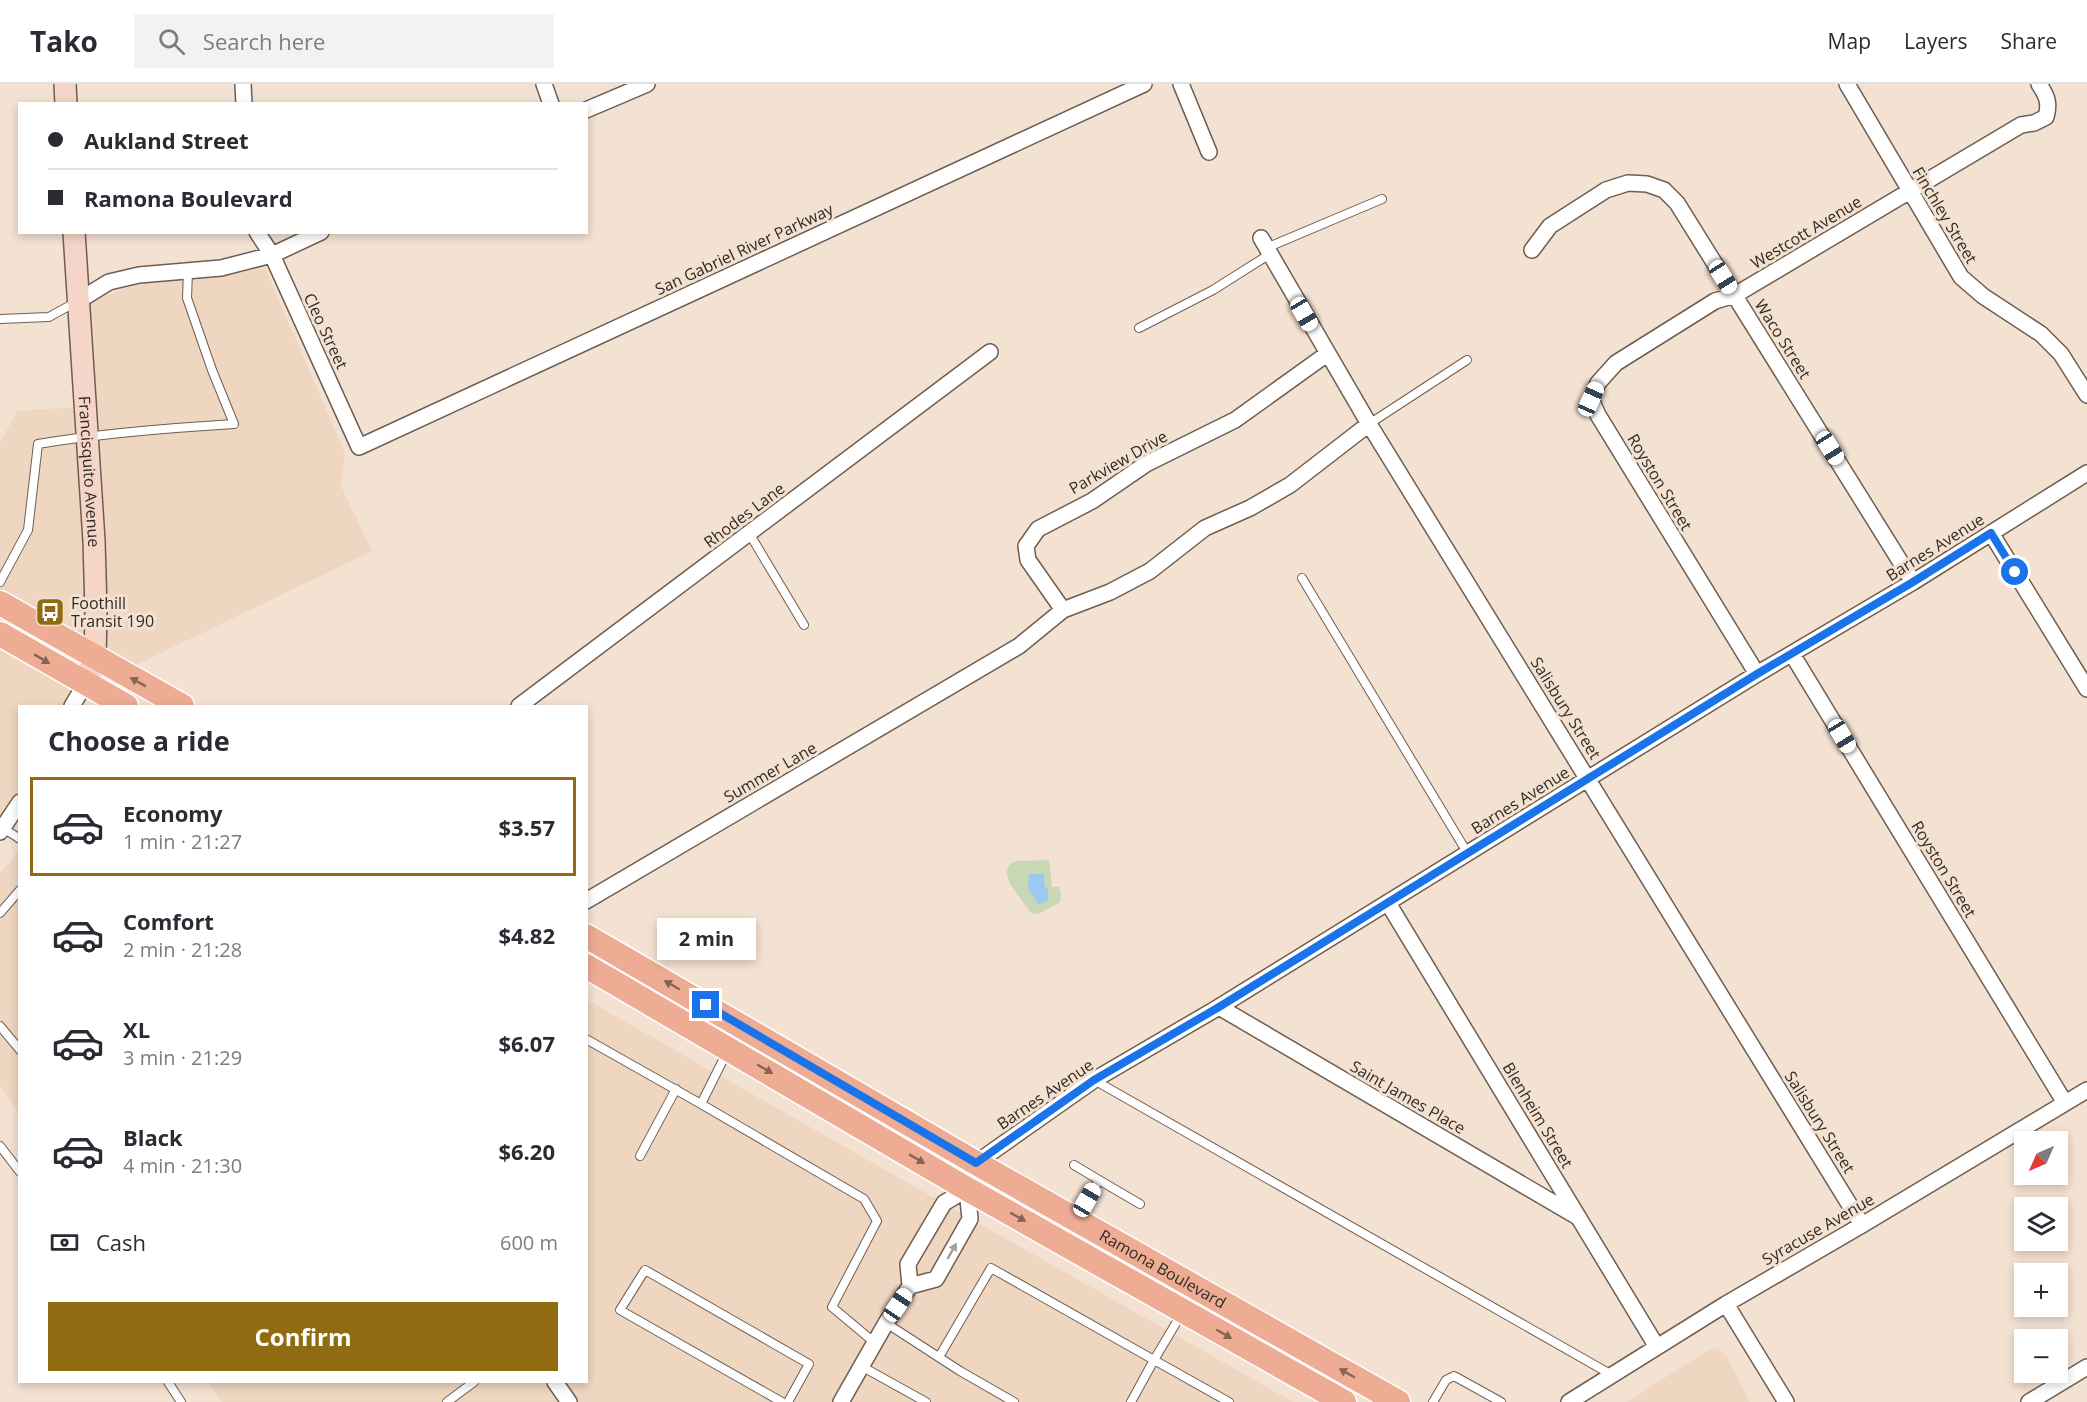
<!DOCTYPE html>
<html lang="en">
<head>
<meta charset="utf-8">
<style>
  :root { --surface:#fff; --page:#f2f2f3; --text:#2b2b33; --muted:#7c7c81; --line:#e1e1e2; --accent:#916b12 }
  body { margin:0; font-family:"Open Sans",sans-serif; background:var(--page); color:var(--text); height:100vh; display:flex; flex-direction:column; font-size:22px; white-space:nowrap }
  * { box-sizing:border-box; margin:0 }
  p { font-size:20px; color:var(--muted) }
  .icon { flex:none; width:33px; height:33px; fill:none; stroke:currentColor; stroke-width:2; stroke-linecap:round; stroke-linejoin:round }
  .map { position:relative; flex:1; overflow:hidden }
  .sheet { position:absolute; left:18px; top:621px; width:570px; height:678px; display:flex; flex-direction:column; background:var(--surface); border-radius:0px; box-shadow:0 3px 9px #0003 }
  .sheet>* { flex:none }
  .top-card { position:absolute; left:18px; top:18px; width:570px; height:132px; border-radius:0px; box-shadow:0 3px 9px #0003; display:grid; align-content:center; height:132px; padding:0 30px; background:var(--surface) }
  .needle { width:39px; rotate:225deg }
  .fabs { position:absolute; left:2014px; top:1047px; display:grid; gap:12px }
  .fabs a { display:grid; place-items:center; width:54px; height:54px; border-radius:0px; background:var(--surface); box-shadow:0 3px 9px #0003; font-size:30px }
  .end { position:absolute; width:27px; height:27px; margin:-14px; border:8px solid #1a73e8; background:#fff; box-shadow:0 0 0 3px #fff }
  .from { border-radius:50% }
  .bubble { position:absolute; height:42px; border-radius:0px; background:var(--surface); box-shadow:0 3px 9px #0003; font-size:20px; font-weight:700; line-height:42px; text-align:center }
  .car { position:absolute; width:18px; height:36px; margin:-18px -9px; border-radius:8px; box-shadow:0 0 4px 2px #0007; background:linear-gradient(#fff 24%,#345 0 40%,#fff 0 76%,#345 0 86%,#fff 0) }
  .top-card b { display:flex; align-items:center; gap:21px; height:57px; font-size:22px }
  .top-card b+b { border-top:2px solid var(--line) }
  .top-card i { width:15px; height:15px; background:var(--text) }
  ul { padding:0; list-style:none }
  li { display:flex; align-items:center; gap:18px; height:99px; margin:0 12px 9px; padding:0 18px; border:3px solid transparent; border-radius:0px }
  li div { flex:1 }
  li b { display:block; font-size:22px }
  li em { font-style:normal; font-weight:700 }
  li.selected { border-color:var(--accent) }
  li>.icon { width:54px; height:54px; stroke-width:1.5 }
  h2 { padding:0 30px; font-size:27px; line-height:72px }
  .pay { display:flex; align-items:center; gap:15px; height:66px; padding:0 30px; font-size:22px }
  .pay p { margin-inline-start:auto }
  .button { display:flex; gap:12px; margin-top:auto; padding:12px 30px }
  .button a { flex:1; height:69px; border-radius:0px; background:var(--accent); color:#fff; font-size:24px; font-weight:700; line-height:69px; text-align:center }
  header { display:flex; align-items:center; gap:36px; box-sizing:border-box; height:84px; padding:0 30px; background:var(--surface); border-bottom:2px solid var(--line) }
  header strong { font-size:28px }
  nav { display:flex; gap:33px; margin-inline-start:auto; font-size:21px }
  .search { width:420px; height:54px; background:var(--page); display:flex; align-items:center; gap:15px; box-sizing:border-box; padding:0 21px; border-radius:0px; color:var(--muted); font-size:22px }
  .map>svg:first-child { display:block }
</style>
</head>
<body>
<header>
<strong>Tako</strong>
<div class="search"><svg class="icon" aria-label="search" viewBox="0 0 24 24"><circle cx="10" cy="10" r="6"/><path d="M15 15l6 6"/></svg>Search here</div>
<nav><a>Map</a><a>Layers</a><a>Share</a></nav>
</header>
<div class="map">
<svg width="2087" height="1318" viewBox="0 0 2087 1318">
  <rect width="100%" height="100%" fill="#f3e1d2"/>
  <path fill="#eed6c1" d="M265 184 345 369 341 402 372 467 136 581 109 566 73 622H20L19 707 0 737V358L18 327 92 322 86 220 144 197Z
    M19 765V1029L0 1002V789L14 773Z
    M587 916 1293 1318H222L208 1298H586Z
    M1718 1264 1727 1273 1750 1318H1627L1710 1265Z"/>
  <path fill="#c8d8b5" d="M1049 776 1052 803H1059L1061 810 1060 818 1038 830 1031 829 1010 800 1006 787 1011 779 1017 777Z"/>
  <path fill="#9acaf2" d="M1029 790H1044V801L1048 806V816L1039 821 1028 804Z"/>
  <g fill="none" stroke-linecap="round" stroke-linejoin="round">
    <g stroke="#6e5e51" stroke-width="10">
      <path id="lane" d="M1266 164 1382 115
        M0 235 49 233 76 218
        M1139 244 1213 206 1270 170
        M1369 340 1467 276
        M749 449 804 541
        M1302 494 1468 770
        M0 498 28 446 38 360C103 349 168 344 234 340L212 286 187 214 188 187
        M3 744 20 755
        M0 829 20 806
        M0 942 20 966
        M586 955 701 1020
        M727 968 701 1020 864 1115 877 1137 832 1223 875 1259
        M1094 996 1612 1291
        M0 1062 20 1088
        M640 1072 676 1005
        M1074 1081 1099 1096
        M1078 1132 1099 1096 1140 1120
        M1182 1229 1154 1276 1229 1318
        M886 1239 960 1287 1014 1318
        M939 1273 991 1184 1154 1276 1131 1318
        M861 1282 926 1318
        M168 1298 181 1318
        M447 1318 474 1298
        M782 1318 620 1226 645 1186 809 1280 788 1318
        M1433 1318 1446 1296 1454 1292 1501 1318"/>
    </g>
    <g stroke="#6e5e51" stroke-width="18">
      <path id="street" d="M243 0 244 20
        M544 0 551 20
        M1181 0 1209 68
        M1847 0 1961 193 1983 212 2041 250 2061 270 2087 311
        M586 26 647 0
        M257 148 272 171 359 363 1144 0
        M1261 154 1369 340 1862 1141
        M1532 166 1550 142 1606 106 1628 99 1647 100 1664 106 1677 119 1913 498
        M78 217 109 198 139 191 221 184 272 171 321 148
        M1991 449 2087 605
        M1063 526 1028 476 1026 462 1038 445 1092 417 1146 380 1235 336 1327 270
        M1792 570 2065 1019
        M1757 590 1598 331 1591 315 1598 299 1616 279 1715 217 1735 211 2021 41 2034 39 2046 33C2050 19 2047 12 2039 0
        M72 622 85 600
        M519 622 990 268
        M0 748 20 718
        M586 817 1019 562 1063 526 1110 508 1150 487 1205 444 1250 424 1290 401 1369 340
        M1388 819 1657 1263
        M1219 923 1576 1132
        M910 1202 908 1180 944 1119 967 1105
        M1726 1220 1786 1318
        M555 1298 569 1318
        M841 1318 886 1239 910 1202 936 1195 970 1135 967 1105 976 1079 1094 996 1219 923 1757 590 1913 498 2087 389
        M1569 1318 1726 1220 1862 1141 2087 1006
        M2029 1318 2087 1283"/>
    </g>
    <g stroke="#6e5e51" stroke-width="24">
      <g id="secondary">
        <path d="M65 0 66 20"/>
        <path id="s1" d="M74 148 94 457 96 527 95 574 85 600"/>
      </g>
    </g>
    <g stroke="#fff" stroke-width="27">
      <g id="primary">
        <path d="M0 519 182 622"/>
        <path d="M0 550 126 622"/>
        <path id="s2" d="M586 852 976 1079 1398 1318"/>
        <path d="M586 882 967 1105 1344 1318"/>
      </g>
    </g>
    <use href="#lane" stroke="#fff" stroke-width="8"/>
    <use href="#street" stroke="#fff" stroke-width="15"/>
    <use href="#secondary" stroke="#f6d5c9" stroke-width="21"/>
    <use href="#primary" stroke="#edac93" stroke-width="24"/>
  </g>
  <defs><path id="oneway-solid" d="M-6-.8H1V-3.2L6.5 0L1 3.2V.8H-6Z" transform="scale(1.5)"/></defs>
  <g fill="#866556">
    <use href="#oneway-solid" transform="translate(42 575) rotate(31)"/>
    <use href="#oneway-solid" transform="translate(138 598) rotate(-151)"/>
    <use href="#oneway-solid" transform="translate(672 901) rotate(-150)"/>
    <use href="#oneway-solid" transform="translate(765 985) rotate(30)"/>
    <use href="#oneway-solid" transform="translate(917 1075) rotate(31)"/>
    <use href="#oneway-solid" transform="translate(1018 1133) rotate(29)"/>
    <use href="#oneway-solid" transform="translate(1224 1250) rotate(30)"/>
    <use href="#oneway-solid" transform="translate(1347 1289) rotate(-150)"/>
  </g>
  <use fill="#a3a09d" href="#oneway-solid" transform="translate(952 1167) rotate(-60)"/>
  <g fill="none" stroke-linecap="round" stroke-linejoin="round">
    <path stroke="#1a73e8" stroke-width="8" d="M706 921 976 1079 1094 996 1219 923 1757 590 1913 498 1991 449 2015 488"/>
  </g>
  <defs>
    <g id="bus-square" transform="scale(1.5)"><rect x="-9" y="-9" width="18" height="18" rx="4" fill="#916b12" stroke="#f3e1d2"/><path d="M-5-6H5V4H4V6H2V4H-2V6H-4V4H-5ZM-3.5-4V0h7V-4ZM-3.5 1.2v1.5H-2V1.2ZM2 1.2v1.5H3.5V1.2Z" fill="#fff"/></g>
  </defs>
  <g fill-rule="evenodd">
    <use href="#bus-square" x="50" y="528"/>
  </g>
  <g text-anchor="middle" stroke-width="6" stroke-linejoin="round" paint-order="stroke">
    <g font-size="16" fill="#322b25" stroke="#f3e1d2">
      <text transform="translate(1945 131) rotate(59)" y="6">Finchley Street</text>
      <text transform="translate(1806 148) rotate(-31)" y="6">Westcott Avenue</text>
      <text transform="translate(744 165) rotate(-25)" y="6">San Gabriel River Parkway</text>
      <text transform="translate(326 247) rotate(65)" y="6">Cleo Street</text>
      <text transform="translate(1783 255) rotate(58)" y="6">Waco Street</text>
      <text transform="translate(1118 378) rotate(-30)" y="6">Parkview Drive</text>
      <text dy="6" stroke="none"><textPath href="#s1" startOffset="240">Francisquito Avenue</textPath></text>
      <text transform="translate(1660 398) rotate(59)" y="6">Royston Street</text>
      <text transform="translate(744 431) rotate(-37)" y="6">Rhodes Lane</text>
      <text transform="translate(1935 463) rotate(-32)" y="6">Barnes Avenue</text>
      <text transform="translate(1566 624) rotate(58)" y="6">Salisbury Street</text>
      <text transform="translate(770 688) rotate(-30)" y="6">Summer Lane</text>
      <text transform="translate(1520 716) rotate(-32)" y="6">Barnes Avenue</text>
      <text transform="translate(1944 785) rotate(59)" y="6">Royston Street</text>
      <text transform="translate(1045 1010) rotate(-34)" y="6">Barnes Avenue</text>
      <text transform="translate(1408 1013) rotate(30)" y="6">Saint James Place</text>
      <text transform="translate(1538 1031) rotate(59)" y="6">Blenheim Street</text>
      <text transform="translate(1820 1038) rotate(58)" y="6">Salisbury Street</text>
      <text transform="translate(1818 1145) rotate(-30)" y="6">Syracuse Avenue</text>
      <text dy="6" stroke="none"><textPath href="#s2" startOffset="666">Ramona Boulevard</textPath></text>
    </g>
    <g font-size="16" fill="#322b25" stroke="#f3e1d2" text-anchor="start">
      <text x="71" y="525">Foothill<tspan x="71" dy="18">Transit 190</tspan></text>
    </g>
  </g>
</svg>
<div class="fabs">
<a><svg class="needle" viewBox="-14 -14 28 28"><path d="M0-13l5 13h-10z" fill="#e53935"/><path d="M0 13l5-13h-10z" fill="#7c7c81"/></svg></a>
<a><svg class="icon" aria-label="layers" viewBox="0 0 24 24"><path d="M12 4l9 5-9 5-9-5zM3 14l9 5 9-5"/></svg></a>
<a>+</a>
<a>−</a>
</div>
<i class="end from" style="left:2015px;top:488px"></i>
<i class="end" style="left:706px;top:921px"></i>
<div class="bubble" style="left:657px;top:834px;width:99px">2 min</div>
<i class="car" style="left:1723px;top:193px;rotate:148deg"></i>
<i class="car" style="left:1304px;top:230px;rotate:150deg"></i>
<i class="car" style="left:1591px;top:315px;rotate:24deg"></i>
<i class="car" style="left:1830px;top:364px;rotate:148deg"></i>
<i class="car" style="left:1842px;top:652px;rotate:149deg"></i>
<i class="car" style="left:1087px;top:1116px;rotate:30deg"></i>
<i class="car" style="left:898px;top:1221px;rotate:34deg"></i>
<div class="top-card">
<b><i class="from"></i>Aukland Street</b>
<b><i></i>Ramona Boulevard</b>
</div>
<section class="sheet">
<h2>Choose a ride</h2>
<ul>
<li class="selected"><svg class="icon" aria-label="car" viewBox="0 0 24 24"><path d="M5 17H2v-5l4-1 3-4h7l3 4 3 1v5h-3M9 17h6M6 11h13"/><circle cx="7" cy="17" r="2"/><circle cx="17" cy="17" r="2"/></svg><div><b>Economy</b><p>1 min · 21:27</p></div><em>$3.57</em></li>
<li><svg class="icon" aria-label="car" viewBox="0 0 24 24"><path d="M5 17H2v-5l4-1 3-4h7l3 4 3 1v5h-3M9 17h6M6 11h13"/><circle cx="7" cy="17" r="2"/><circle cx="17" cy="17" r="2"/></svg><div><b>Comfort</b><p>2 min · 21:28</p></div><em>$4.82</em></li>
<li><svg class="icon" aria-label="car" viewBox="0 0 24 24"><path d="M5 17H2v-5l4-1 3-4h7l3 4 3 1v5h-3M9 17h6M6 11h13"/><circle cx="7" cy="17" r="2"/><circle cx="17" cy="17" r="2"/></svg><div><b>XL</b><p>3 min · 21:29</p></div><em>$6.07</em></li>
<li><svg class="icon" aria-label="car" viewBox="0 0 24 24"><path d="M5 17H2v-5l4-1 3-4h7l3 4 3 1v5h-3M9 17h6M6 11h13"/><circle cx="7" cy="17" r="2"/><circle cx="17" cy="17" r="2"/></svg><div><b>Black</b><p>4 min · 21:30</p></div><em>$6.20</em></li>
</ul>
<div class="pay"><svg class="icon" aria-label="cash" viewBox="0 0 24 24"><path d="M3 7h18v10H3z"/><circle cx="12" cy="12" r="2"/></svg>Cash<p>600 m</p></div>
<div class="button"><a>Confirm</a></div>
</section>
</div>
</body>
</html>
